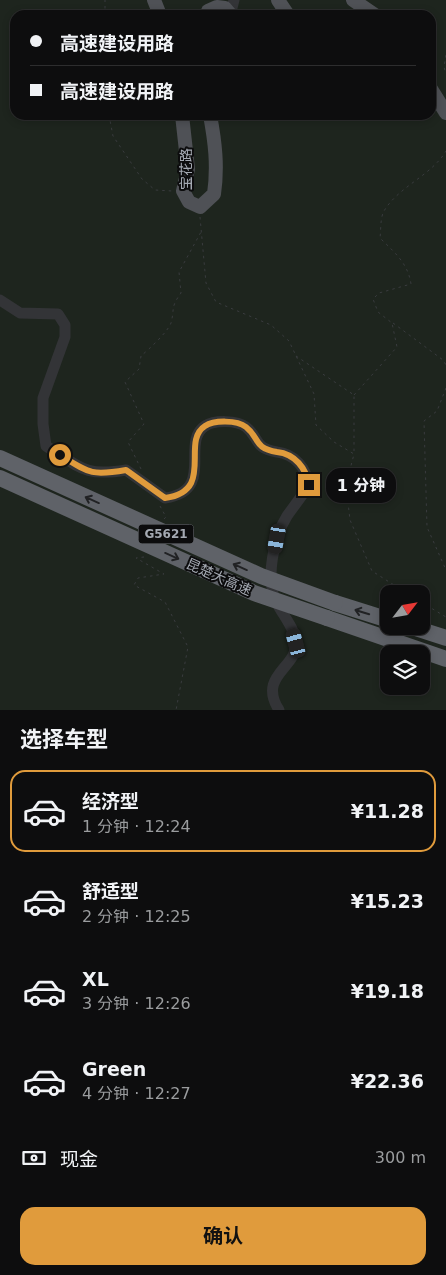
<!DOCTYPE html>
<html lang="zh">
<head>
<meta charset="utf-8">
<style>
  :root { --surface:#0d0d0e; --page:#1b1b1c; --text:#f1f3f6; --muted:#9a9c9e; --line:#2d2d2e; --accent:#e09b3c }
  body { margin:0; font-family:"DejaVu Sans","Noto Sans SC",sans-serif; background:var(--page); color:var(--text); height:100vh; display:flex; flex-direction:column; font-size:19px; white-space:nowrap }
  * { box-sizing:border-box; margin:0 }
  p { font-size:16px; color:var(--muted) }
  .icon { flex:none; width:28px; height:28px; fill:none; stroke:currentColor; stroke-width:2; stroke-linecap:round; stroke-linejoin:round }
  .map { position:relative; height:710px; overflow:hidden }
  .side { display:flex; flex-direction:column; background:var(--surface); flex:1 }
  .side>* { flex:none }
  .top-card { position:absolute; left:10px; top:10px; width:426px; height:110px; border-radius:15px; box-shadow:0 2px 8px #0003,0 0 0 1px var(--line); display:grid; align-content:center; height:110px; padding:0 20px; background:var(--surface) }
  .needle { width:32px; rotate:59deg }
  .fabs { position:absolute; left:380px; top:585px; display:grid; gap:10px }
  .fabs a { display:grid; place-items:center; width:50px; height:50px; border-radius:10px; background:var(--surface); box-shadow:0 2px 8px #0003,0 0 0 1px var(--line); font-size:25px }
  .end { position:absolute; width:22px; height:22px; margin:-11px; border:6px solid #e09b3c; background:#111; box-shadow:0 0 0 2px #111 }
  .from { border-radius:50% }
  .bubble { position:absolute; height:35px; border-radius:15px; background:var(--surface); box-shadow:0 2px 8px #0003,0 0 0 1px var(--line); font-size:16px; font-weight:700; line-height:35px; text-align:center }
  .car { position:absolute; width:15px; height:30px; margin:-15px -8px; border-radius:6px; box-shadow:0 0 4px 1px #0007; background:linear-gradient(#222 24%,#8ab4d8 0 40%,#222 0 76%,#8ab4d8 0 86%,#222 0) }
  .top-card b { display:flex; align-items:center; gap:18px; height:48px; font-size:19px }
  .top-card b+b { border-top:1px solid var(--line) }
  .top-card i { width:12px; height:12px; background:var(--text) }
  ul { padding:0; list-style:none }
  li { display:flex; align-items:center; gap:15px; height:82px; margin:0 10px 8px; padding:0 10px; border:2px solid transparent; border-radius:15px }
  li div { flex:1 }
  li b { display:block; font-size:19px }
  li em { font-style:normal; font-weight:700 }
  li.active { border-color:var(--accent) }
  li>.icon { width:45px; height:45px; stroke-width:1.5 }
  h2 { padding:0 20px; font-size:22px; line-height:60px }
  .pay { display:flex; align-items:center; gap:12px; height:55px; padding:0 20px; font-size:19px }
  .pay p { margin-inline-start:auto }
  .action { display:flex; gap:10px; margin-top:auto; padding:10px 20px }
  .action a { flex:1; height:58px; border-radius:15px; background:var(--accent); color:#111; font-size:20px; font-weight:700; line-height:58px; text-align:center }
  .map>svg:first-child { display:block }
</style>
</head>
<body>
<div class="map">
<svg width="446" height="710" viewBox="0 0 446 710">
  <rect width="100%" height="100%" fill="#111113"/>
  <path fill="#1e251e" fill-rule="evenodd" d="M0 0H446V710H0ZM15 15H431V115H15ZM389 594H421V626H389ZM389 654H421V686H389Z"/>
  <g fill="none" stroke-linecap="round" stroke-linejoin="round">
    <path stroke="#393b3e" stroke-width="1" stroke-dasharray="2.5 4" stroke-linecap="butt" d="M105 15V0
      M446 55 444 67 446 74
      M109 115 113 136 142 179 155 190 172 191
      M200 217 206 283 216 302 271 325 289 341 314 394 316 425 334 442 354 454 346 485 350 520 372 571 408 594
      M393 323 443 360 446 365
      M296 356 354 395V453
      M446 388 437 411 424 421 427 527 446 570
      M354 395 397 347 392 323 378 312 373 299 379 293 411 284C408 263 394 252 380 238 381 231 380 218 384 211 399 186 431 176 446 151
      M141 469 128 442 144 424 125 382 139 369 141 356C149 349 167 333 171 323 175 308 170 308 181 293L179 272 201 232
      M160 506 166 517 164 519
      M144 557 136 558 164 574 138 578 134 585 165 602 188 647 176 710
      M421 602 446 617"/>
    <path stroke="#333437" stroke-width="11" d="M231 12 234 0
      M0 300 20 313 58 314 65 325V337L43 398V424L46 446C80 467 84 477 126 470L165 498C216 491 180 442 205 426 214 420 237 420 246 427 260 438 253 448 277 452 295 454 306 468 309 485 302 496 294 506 287 516 274 537 265 578 276 601 282 615 294 626 296 642 298 668 257 675 279 710"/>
    <path stroke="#4f5156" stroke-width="14" d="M154 0 160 15
      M278 0 288 15
      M353 0 375 15
      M207 15 208 11 217 7 225 8 231 15
      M431 89 446 113
      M182 115 188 169 183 191 189 202 200 207 214 194C218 166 215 142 210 115"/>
    <path stroke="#5f6268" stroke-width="16" d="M335 603 389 620
      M327 618 446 659
      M409 626 446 638"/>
    <path stroke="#5f6268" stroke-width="16" d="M0 458 261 576 335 603
      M0 478 254 593 327 618"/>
  </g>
  <defs><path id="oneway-shaft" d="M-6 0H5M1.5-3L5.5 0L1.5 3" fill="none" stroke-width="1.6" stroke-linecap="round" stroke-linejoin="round" transform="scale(1.25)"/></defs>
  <g stroke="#212224">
    <use href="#oneway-shaft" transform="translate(92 500) rotate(-156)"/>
    <use href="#oneway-shaft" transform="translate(172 556) rotate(24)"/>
    <use href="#oneway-shaft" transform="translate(240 567) rotate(-156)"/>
    <use href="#oneway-shaft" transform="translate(362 612) rotate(-163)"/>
  </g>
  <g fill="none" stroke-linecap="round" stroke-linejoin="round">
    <path stroke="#e09b3c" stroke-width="6" d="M60 455C89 473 91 476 126 470L165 498C216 491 180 442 205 426 214 420 237 420 246 427 260 438 253 448 277 452 295 454 306 468 309 485"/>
  </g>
  <g text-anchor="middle" stroke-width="4" stroke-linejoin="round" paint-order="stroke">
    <rect fill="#0c0c0d" stroke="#767a80" stroke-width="1" x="138.5" y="524.5" width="55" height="19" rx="4"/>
    <g font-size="12" font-weight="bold" fill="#a4a9b2">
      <text x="166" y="538">G5621</text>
    </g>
    <g font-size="14" fill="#a4a9b2" stroke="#0c0c0d">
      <text transform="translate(186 169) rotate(-90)" y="5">宝花路</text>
      <text transform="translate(219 577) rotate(24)" y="5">昆楚大高速</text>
    </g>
  </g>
</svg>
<div class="fabs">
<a><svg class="needle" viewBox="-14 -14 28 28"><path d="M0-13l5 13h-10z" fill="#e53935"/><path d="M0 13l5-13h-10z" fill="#9a9c9e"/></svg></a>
<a><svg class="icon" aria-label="layers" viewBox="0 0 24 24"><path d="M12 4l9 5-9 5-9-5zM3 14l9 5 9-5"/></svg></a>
</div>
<i class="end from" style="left:60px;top:455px"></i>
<i class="end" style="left:309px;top:485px"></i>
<div class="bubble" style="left:326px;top:468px;width:70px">1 分钟</div>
<i class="car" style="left:277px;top:539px;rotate:190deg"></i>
<i class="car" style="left:296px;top:643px;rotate:345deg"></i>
<div class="top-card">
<b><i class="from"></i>高速建设用路</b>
<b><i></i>高速建设用路</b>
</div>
</div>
<section class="side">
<h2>选择车型</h2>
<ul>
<li class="active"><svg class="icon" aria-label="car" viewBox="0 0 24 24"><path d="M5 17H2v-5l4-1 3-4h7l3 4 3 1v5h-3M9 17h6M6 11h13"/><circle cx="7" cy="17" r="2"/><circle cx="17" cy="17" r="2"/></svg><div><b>经济型</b><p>1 分钟 · 12:24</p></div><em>¥11.28</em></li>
<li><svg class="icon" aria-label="car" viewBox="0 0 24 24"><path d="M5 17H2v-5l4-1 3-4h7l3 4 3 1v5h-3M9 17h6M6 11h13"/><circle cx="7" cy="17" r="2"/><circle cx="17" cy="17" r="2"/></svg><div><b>舒适型</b><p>2 分钟 · 12:25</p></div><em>¥15.23</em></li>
<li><svg class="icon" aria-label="car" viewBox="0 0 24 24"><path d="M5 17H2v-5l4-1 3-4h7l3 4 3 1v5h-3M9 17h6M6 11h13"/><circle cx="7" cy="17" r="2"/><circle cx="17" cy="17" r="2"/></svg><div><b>XL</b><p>3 分钟 · 12:26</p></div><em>¥19.18</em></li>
<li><svg class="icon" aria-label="car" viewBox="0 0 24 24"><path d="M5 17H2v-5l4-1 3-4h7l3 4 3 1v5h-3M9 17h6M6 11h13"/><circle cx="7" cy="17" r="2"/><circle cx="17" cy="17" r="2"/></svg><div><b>Green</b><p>4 分钟 · 12:27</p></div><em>¥22.36</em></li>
</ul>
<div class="pay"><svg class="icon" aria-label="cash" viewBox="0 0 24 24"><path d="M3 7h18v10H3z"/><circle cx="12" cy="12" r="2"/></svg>现金<p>300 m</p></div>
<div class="action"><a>确认</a></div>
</section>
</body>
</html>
